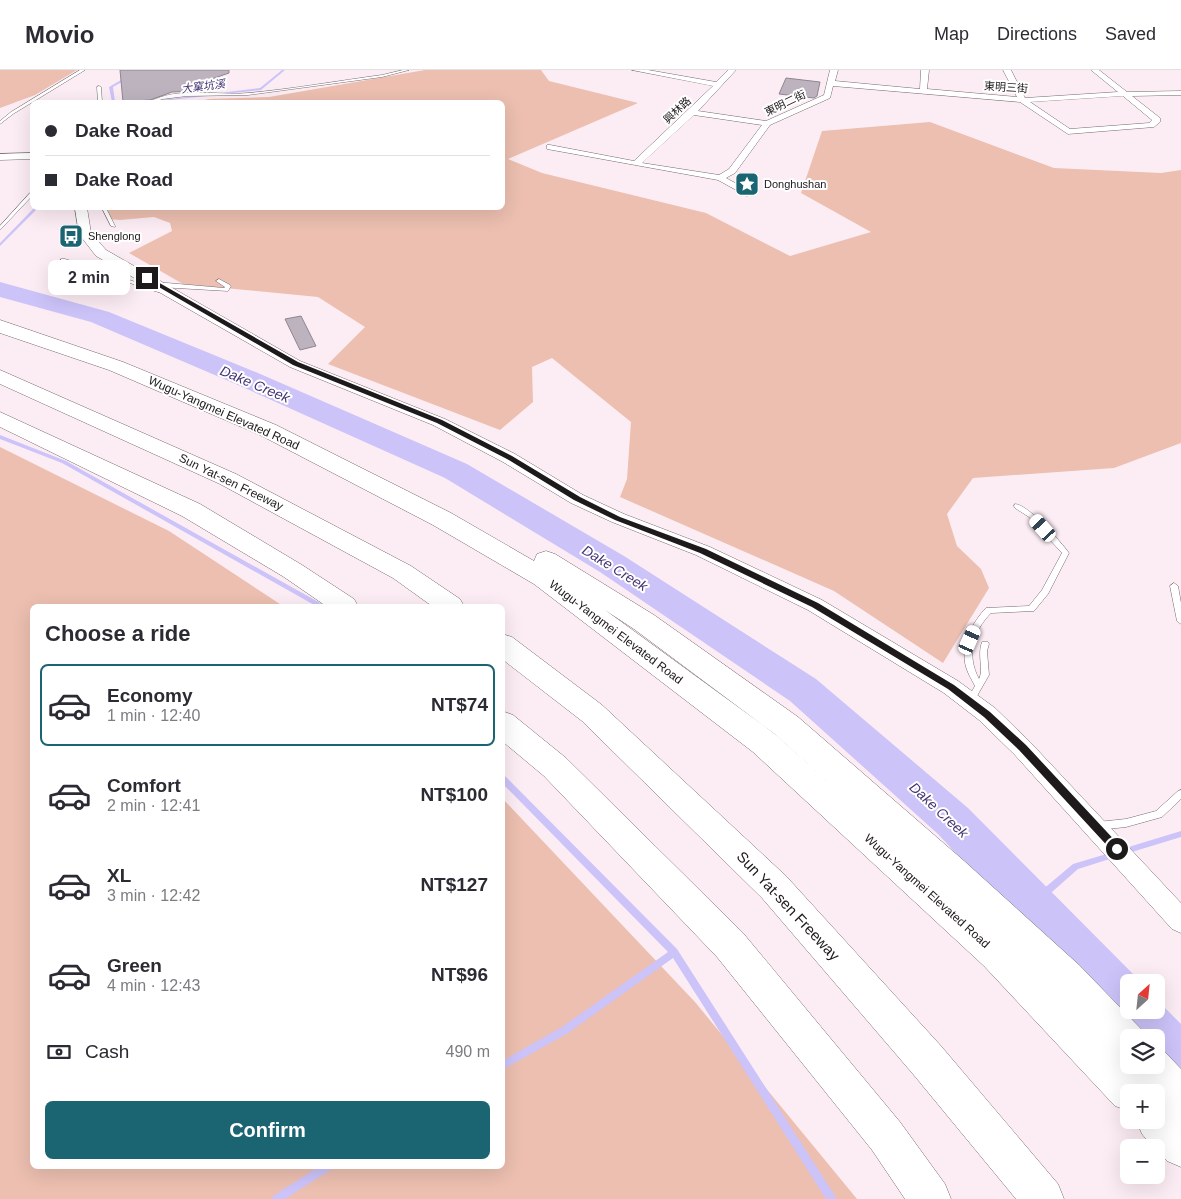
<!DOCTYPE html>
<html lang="en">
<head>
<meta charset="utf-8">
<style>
  :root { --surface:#fff; --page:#f7f7f7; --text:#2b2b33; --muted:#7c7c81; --line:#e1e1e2; --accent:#1b6472 }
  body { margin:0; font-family:Arial,"Noto Sans TC",sans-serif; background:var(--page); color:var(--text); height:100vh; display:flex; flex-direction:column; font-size:19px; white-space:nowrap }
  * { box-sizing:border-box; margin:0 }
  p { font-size:16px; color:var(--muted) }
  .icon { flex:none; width:28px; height:28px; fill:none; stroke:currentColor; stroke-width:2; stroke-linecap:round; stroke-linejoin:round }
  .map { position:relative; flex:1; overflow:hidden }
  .drawer { position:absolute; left:30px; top:534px; width:475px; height:565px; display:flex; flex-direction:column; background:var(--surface); border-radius:8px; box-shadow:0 5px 20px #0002 }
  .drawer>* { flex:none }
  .guide { position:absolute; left:30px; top:30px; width:475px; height:110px; border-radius:8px; box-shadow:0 5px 20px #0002; display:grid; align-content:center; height:110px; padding:0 15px; background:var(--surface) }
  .needle { width:32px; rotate:27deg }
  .controls { position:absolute; left:1120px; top:904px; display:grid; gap:10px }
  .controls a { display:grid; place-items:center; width:45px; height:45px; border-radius:8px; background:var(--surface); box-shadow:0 5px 20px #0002; font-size:25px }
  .end { position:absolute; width:22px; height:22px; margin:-11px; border:6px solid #1e191b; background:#fff; box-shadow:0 0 0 2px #fff }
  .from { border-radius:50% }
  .bubble { position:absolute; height:35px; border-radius:8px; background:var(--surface); box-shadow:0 5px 20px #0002; font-size:16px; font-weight:700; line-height:35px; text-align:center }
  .car { position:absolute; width:15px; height:30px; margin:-15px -8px; border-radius:6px; box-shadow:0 0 4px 1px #0007; background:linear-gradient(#fff 24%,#345 0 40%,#fff 0 76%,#345 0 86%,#fff 0) }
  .guide b { display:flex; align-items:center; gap:18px; height:48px; font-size:19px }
  .guide b+b { border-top:1px solid var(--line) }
  .guide i { width:12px; height:12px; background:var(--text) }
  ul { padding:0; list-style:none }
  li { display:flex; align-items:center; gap:15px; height:82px; margin:0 10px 8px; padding:0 5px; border:2px solid transparent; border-radius:8px }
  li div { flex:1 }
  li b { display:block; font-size:19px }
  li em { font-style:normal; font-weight:700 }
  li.on { border-color:var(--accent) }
  li>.icon { width:45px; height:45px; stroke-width:1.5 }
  h2 { padding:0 15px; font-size:22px; line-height:60px }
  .pay { display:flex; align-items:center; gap:12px; height:55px; padding:0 15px; font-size:19px }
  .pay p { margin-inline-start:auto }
  .cta { display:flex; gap:10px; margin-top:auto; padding:10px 15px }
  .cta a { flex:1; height:58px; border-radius:8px; background:var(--accent); color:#fff; font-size:20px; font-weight:700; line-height:58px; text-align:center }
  header { display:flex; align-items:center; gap:30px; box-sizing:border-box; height:70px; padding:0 25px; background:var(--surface); border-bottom:1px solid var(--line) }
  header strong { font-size:24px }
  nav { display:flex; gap:28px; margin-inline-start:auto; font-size:18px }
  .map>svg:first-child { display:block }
</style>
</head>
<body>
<header>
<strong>Movio</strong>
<nav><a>Map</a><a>Directions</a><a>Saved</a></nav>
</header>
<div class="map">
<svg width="1181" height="1129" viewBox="0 0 1181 1129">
  <rect width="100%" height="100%" fill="#fcedf4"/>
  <path fill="#ecbfb0" d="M0 0H77L35 25 0 38Z
    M425 0H541L549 11 638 33 508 89 542 103 706 143 790 186 871 162 801 123 822 61 930 52 1054 98 1161 103 1181 100V373L1114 398 973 408 947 444 957 476 981 499 989 518 943 593 834 521 620 427 627 409 631 352 552 288 532 297 533 332 500 360 328 294 365 257 318 227 183 214 129 183 172 161 170 153 154 147 120 150 107 149 103 138H502V32H196L209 29 269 27Z
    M0 377 169 461 283 536H32V1096H502L503 729 695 932 857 1129H0Z"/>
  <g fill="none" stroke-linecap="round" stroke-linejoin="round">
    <path fill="#ccc3f9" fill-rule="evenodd" d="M282 0H285L261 20 152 32H146L260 18Z
      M126 7 129 8 113 17 115 32H112L109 17Z
      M34 138H38L0 176V173Z
      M0 365 66 391 322 534 323 536H316L62 393 0 369Z
      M502 705 505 706 677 879 837 1129H826L673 888 568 963 502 1000V991L562 957 668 882 502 713Z
      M1181 761V767L1122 785 1119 784 1118 782 1119 780 1122 779Z
      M1113 782 1116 783 1117 785 1116 787 1078 799 1035 837 1032 838 1029 837 1028 834 1029 831 1073 794Z
      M320 1096H334L332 1099 285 1129H271L273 1126Z"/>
    <path fill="#ccc3f9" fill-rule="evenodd" d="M0 212 109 242 258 303 467 394 624 486 816 609 968 738 1141 912H1129V940H1156V929L1181 954V1015L1163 1008 1151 995H1156V968H1129V971L938 764 790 631 600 502 445 408 238 315 91 252 0 227Z"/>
  </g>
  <path fill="#bcb3bf" stroke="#8f8691" d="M120 0H229V3L203 12 215 15 194 21 172 22 150 30 123 32Z
    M786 8 820 12 817 26 814 28 779 24Z
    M301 246 316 276 300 280 285 249Z"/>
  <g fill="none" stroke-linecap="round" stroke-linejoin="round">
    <g stroke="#76696f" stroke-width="1">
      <path id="service" d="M80 0H85L13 44 0 54V51L11 42Z
        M403 0H409L382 7 248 25 187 26 163 29 153 32H149C179 16 216 26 248 23 293 19 337 11 382 5Z
        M99 16 101 17 102 32H98L97 17Z
        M30 123H32V126L0 160V156Z
        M102 138H106L115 156V157L111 156Z
        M61 189H65L163 221 158 222 61 191Z
        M219 209 230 215 231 216 228 221 159 217 156 215 159 213H167L224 218 225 217 216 211Z
        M1015 434C1028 434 1061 472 1069 483L1048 524 1034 541 991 543C973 561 966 585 979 609 984 599 977 585 982 572H988L989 574 987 581 989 605 973 633H967L966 631 975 616C972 610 968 604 966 597 960 575 972 553 986 538L1029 536 1042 520 1062 483 1029 447 1015 438 1014 436Z
        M1174 513 1178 516 1181 533V554L1177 551 1170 516Z
        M1181 720V729L1162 747 1126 757 1098 760 1095 759 1094 756 1095 753 1098 752 1126 749 1156 741 1178 721Z"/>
    </g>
    <g stroke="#76696f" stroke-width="1">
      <path id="minor" d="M632 0H648L716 12 728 0H736L698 41 766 51 824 25 830 0H838L835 11 920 19 921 0H929L927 19 1017 27 1003 0H1011L1025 28 1118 22 1091 0H1099L1127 22 1181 21V25L1132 26 1160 48V52L1154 57 1068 64 1020 32 833 16 830 28 770 55 735 103 726 108 750 121 751 123 747 126 718 110 547 79V75H550L634 91 713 16ZM1123 26 1152 50 1149 53 1070 59 1030 32ZM694 45 762 55 729 99 719 105 642 93Z"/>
    </g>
    <g stroke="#76696f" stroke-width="1">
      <path id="tertiary" d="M32 83V89L0 90V84Z
        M75 138H87L91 163 106 180 300 291 445 349 515 384 583 425 624 444 710 477 822 530 958 611 995 638 1030 672 1181 833V863L1172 859 1014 684 979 650 944 623 808 540 696 485 612 452 571 433 503 392 433 355 290 297 96 186 79 164Z"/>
    </g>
    <g stroke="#76696f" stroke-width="1">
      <path id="motorway" d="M0 250 123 292 276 355 451 443 534 491 537 484 546 481 555 484 654 545 798 647 963 790 1079 895 1142 960 1146 968H1129V992L1126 991 1129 995H1156V978L1164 981 1181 999V1097L1167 1091 1156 1078H1154L1142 1064 1136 1050H1156V1022H1129V1041L1115 1036 984 896 753 682 534 514 433 455 260 365 109 300 0 263ZM605 540 634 559 776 665 836 719 775 664Z
        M0 300 236 404 411 496 460 529 464 536H432L393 508 220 414 0 314Z
        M0 342 200 434 302 495 354 529 358 536H326L284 507 182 446 0 357Z
        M502 564 512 567 602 635 786 806 941 976 1058 1114 1064 1129H1016L913 1004 762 828 582 651 502 589Z
        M502 641 513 645 566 688 743 863 900 1052 945 1114 951 1129H905L872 1080 717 887 544 706 502 671Z"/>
    </g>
    <use href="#service" fill="#fff" fill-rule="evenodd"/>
    <use href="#minor" fill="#fff" fill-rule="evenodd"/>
    <use href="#tertiary" fill="#fff" fill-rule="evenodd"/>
    <use href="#motorway" fill="#fff" fill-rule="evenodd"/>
  </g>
  <path fill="#1e191b" d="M145 207H149L298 292 442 350 512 386 580 427 620 447 706 479 818 533 954 615 990 642 1026 675 1120 776V782H1113L1019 680 984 647 948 619 812 537 700 483 615 450 574 430 507 389 437 353 293 295 145 209Z"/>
  <defs>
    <g id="sight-square" transform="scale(1.25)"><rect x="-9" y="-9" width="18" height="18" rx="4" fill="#1b6472" stroke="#fff"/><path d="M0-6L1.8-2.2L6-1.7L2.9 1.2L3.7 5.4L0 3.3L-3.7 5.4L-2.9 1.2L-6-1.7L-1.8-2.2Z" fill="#fff"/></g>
    <g id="bus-square" transform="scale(1.25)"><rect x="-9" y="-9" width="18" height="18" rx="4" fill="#1b6472" stroke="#fff"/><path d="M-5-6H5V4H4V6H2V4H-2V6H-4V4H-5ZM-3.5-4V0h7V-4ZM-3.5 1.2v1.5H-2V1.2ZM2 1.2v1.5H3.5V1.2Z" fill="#fff"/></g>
  </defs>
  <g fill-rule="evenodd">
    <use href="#sight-square" x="747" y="114"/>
    <use href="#bus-square" x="71" y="166"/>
  </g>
  <g text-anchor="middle" stroke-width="4" stroke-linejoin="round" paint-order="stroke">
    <g font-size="11" font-style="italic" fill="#453474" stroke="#fff">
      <text transform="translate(203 16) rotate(-7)" y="4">大窠坑溪</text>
    </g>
    <g font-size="11" fill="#1e191b" stroke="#fff">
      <text transform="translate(1006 17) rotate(4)" y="4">東明三街</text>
      <text transform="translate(785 33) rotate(-26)" y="4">東明二街</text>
      <text transform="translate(677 40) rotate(-43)" y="4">興林路</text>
    </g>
    <g font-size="11" fill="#1e191b" stroke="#fff" text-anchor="start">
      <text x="764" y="118">Donghushan</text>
      <text x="88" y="170">Shenglong</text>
    </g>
    <g font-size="12" fill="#1e191b" stroke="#fff">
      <text transform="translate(224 343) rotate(24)" y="4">Wugu-Yangmei Elevated Road</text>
      <text transform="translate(231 412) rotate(26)" y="4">Sun Yat-sen Freeway</text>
      <text transform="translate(616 562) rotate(37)" y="4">Wugu-Yangmei Elevated Road</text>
      <text transform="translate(927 821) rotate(42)" y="4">Wugu-Yangmei Elevated Road</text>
    </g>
    <g font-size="14" font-style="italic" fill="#453474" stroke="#fff">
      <text transform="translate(255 314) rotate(23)" y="5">Dake Creek</text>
      <text transform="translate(615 498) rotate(32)" y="5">Dake Creek</text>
      <text transform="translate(939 740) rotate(43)" y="5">Dake Creek</text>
    </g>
    <g font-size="15" fill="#1e191b" stroke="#fff">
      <text transform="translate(788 836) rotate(47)" y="5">Sun Yat-sen Freeway</text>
    </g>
  </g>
</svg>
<div class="controls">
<a><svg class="needle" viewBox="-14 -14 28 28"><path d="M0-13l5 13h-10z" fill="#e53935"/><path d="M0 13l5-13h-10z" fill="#7c7c81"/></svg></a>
<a><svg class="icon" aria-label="layers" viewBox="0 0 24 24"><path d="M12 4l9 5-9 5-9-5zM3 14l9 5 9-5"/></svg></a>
<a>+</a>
<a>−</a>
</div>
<i class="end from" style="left:1117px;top:779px"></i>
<i class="end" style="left:147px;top:208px"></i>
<div class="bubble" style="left:48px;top:190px;width:82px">2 min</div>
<i class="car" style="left:1043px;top:458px;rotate:318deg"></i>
<i class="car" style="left:970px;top:570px;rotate:24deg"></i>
<div class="guide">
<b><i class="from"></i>Dake Road</b>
<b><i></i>Dake Road</b>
</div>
<section class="drawer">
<h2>Choose a ride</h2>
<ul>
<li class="on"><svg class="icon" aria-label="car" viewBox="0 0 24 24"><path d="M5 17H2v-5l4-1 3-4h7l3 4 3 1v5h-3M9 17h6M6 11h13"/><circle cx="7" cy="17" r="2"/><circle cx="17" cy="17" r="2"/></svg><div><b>Economy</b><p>1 min · 12:40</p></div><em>NT$74</em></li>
<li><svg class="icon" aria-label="car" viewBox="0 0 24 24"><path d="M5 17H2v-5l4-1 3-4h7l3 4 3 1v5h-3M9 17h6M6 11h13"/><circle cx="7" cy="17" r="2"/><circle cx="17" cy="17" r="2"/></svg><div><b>Comfort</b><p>2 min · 12:41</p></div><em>NT$100</em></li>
<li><svg class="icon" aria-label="car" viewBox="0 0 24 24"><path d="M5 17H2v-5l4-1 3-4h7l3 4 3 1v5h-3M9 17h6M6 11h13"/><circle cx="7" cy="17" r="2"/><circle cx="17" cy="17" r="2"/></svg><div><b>XL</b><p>3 min · 12:42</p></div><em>NT$127</em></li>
<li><svg class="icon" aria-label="car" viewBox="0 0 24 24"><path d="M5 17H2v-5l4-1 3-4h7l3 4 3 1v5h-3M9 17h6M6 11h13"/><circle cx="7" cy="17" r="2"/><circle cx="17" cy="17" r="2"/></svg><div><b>Green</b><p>4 min · 12:43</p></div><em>NT$96</em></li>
</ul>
<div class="pay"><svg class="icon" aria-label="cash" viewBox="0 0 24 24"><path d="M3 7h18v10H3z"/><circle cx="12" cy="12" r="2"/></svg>Cash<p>490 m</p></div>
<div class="cta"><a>Confirm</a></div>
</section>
</div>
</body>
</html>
